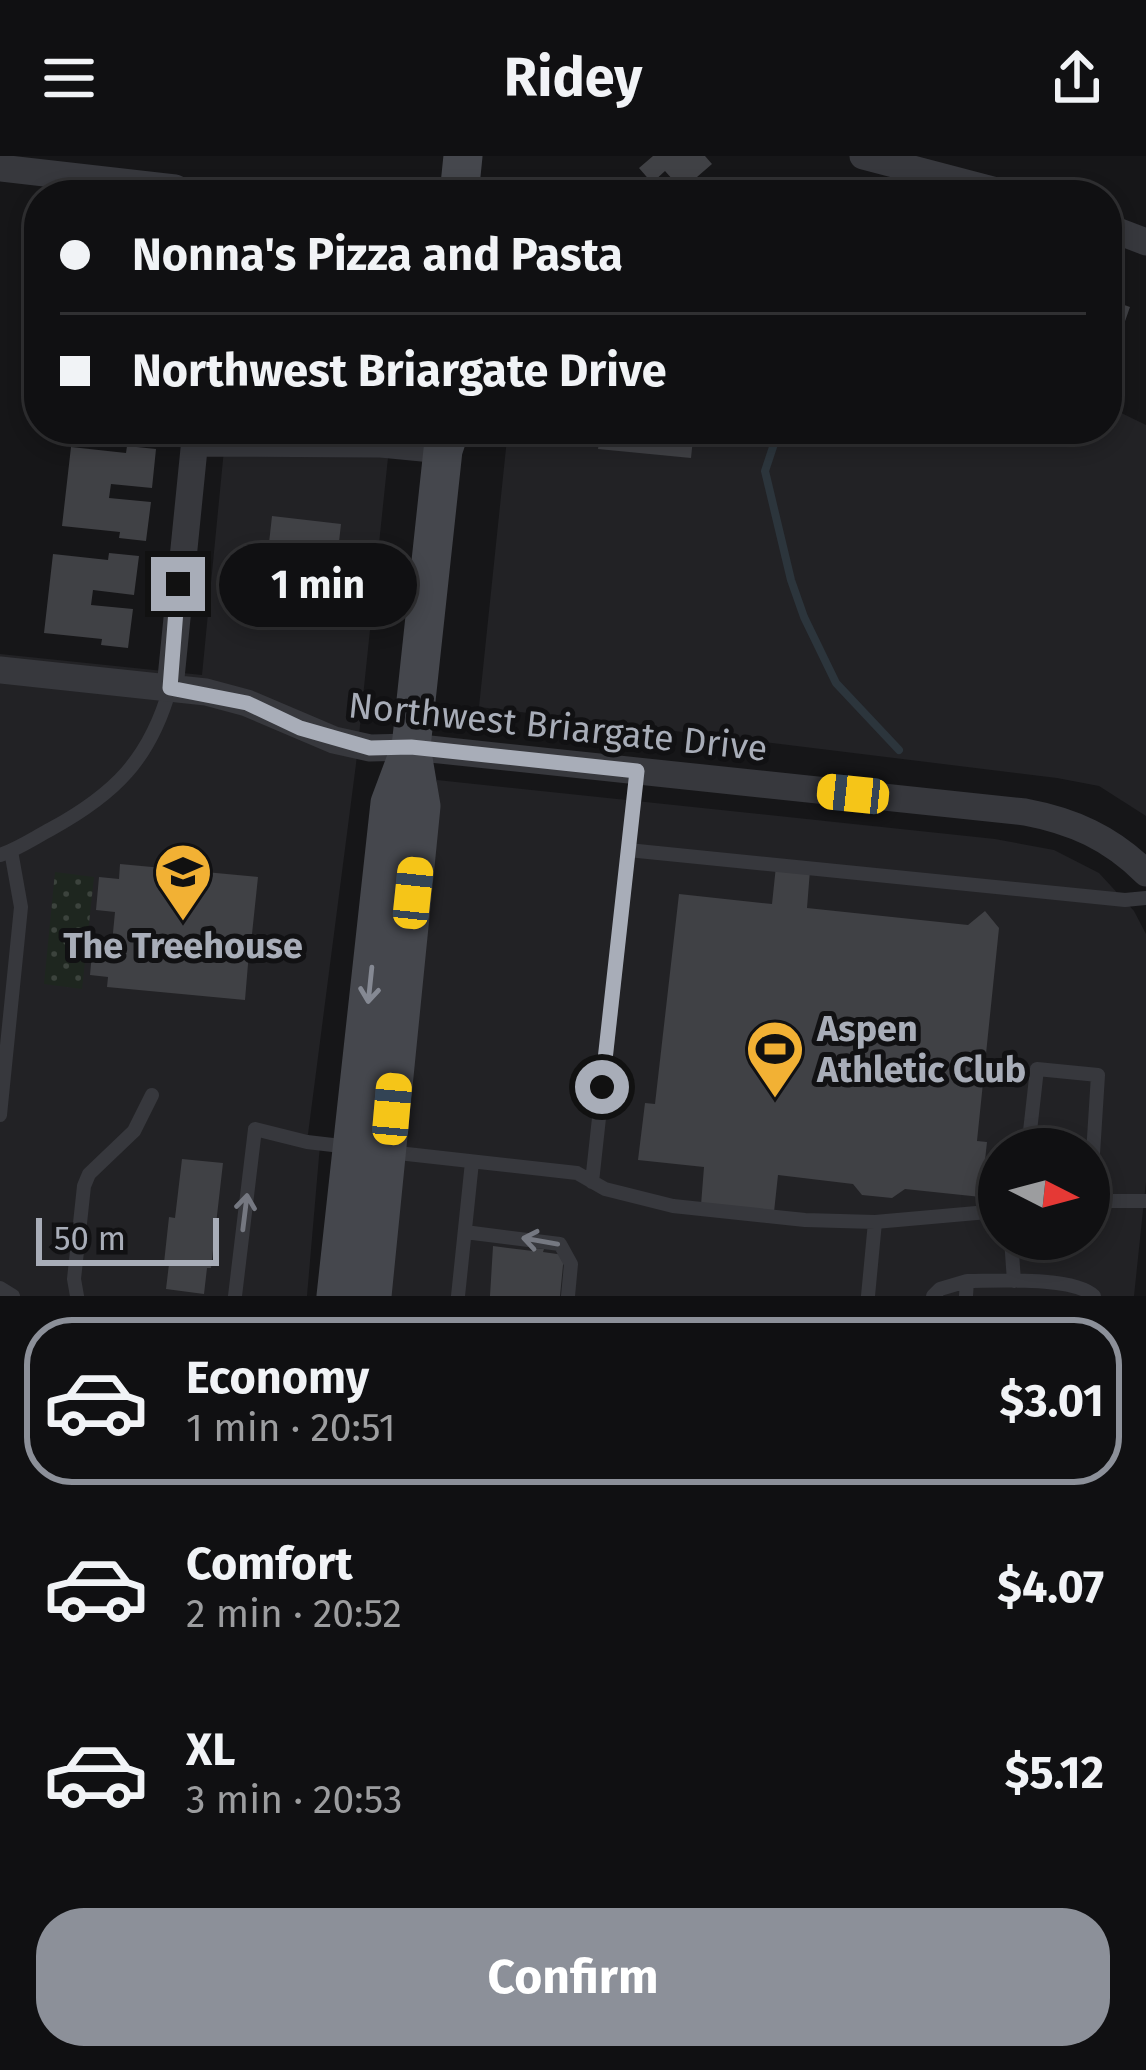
<!DOCTYPE html>
<html lang="en">
<head>
<meta charset="utf-8">
<style>
  :root { --surface:#101012; --page:#19191b; --text:#f1f3f6; --muted:#9c9d9f; --line:#303032; --accent:#8c9099 }
  body { margin:0; font-family:"Fira Sans",sans-serif; background:var(--page); color:var(--text); height:100vh; display:flex; flex-direction:column; font-size:45px; white-space:nowrap }
  * { box-sizing:border-box; margin:0 }
  p { font-size:39px; color:var(--muted) }
  .icon { flex:none; width:66px; height:66px; fill:none; stroke:currentColor; stroke-width:2; stroke-linecap:round; stroke-linejoin:round }
  .map { position:relative; height:1140px; overflow:hidden }
  .drawer { display:flex; flex-direction:column; background:var(--surface); flex:1 }
  .drawer>* { flex:none }
  .banner { position:absolute; left:24px; top:24px; width:1098px; height:264px; border-radius:48px; box-shadow:0 6px 18px #0003,0 0 0 3px var(--line); display:grid; align-content:center; height:264px; padding:0 36px; background:var(--surface) }
  .needle { width:78px; rotate:96deg }
  .fabs { position:absolute; left:978px; top:972px; display:grid; gap:24px }
  .fabs a { display:grid; place-items:center; width:132px; height:132px; border-radius:50%; background:var(--surface); box-shadow:0 6px 18px #0003,0 0 0 3px var(--line); font-size:60px }
  .scale { position:absolute; left:36px; bottom:30px; width:183px; box-sizing:border-box; padding-left:12px; border:6px solid #a8adb8; border-top:0; font-size:33px; line-height:42px; white-space:nowrap; color:#a8adb8; -webkit-text-stroke:9px #111113; paint-order:stroke }
  .end { position:absolute; width:54px; height:54px; margin:-27px; border:15px solid #a8adb8; background:#111; box-shadow:0 0 0 6px #111 }
  .from { border-radius:50% }
  .bubble { position:absolute; height:84px; border-radius:42px; background:var(--surface); box-shadow:0 6px 18px #0003,0 0 0 3px var(--line); font-size:39px; font-weight:700; line-height:84px; text-align:center }
  .car { position:absolute; width:36px; height:72px; margin:-36px -18px; border-radius:15px; box-shadow:0 0 9px 3px #0007; background:linear-gradient(#f5c518 24%,#345 0 40%,#f5c518 0 76%,#345 0 86%,#f5c518 0) }
  .banner b { display:flex; align-items:center; gap:42px; height:114px; font-size:45px }
  .banner b+b { border-top:3px solid var(--line) }
  .banner i { width:30px; height:30px; background:var(--text) }
  ul { padding:21px 0 0; list-style:none }
  li { display:flex; align-items:center; gap:36px; height:168px; margin:0 24px 18px; padding:0 12px; border:6px solid transparent; border-radius:48px }
  li div { flex:1 }
  li b { display:block; font-size:45px }
  li em { font-style:normal; font-weight:700 }
  li.active { border-color:var(--accent) }
  li>.icon { width:108px; height:108px; stroke-width:1.5 }
  .cta { display:flex; gap:24px; margin-top:auto; padding:24px 36px }
  .cta a { flex:1; height:138px; border-radius:48px; background:var(--accent); color:#fff; font-size:48px; font-weight:700; line-height:138px; text-align:center }
  header { display:flex; justify-content:space-between; align-items:center; height:156px; padding:0 36px; background:var(--surface); font-size:54px; font-weight:700 }
  .map>svg:first-child { display:block }
</style>
</head>
<body>
<header><svg class="icon" aria-label="menu" viewBox="0 0 24 24"><path d="M4 6h16M4 12h16M4 18h16"/></svg>Ridey<svg class="icon" aria-label="share" viewBox="0 0 24 24"><path d="M12 15V3M7 8l5-5 5 5M5 13v7h14v-7"/></svg></header>
<div class="map">
<svg width="1146" height="1140" viewBox="0 0 1146 1140">
  <defs>
    <pattern id="green-dots" width="8" height="8" patternUnits="userSpaceOnUse" patternTransform="scale(3)"><rect width="8" height="8" fill="#1e261f"/><path d="M2 2h.1M6 6h.1" fill="none" stroke="#3c433d" stroke-width="1.8" stroke-linecap="round"/></pattern>
  </defs>
  <rect width="100%" height="100%" fill="#161618"/>
  <path fill="#222225" fill-rule="evenodd" d="M1107 250 1146 269V660L1099 630 1057 622 479 551 508 273H1107Z
    M226 273H391L356 608 307 986 320 989 307 1140H0V498L202 519Z
    M437 624 995 683 1054 694 1099 717 1134 755 1146 778V1026L1134 1140H380ZM999 993H1089V1083H999Z"/>
  <path fill="url(#green-dots)" d="M55 716 94 721 82 833 44 828Z"/>
  <g fill="none" stroke-linecap="round" stroke-linejoin="round">
    <path stroke="#2c353c" stroke-width="8" d="M779 273 765 315 791 424 804 461 836 527 899 594"/>
  </g>
  <path fill="#404145" d="M653 0H705L712 8 682 34 665 15 652 27 639 12Z
    M1107 143 1130 151 1116 191 1107 188Z
    M601 273H694L691 302 598 293Z
    M127 290 156 293 152 332 111 328 109 342 151 346 146 385 119 382 120 376 62 370 71 291 126 297Z
    M272 360 341 368 331 458 285 457V452L262 450Z
    M109 397 139 400 134 439 93 434 91 449 133 453 128 492 101 489 102 483 44 477 53 398 108 404Z
    M120 708 258 721 252 778H258L256 796H249L245 844 107 831 108 821 90 819 93 785 112 787 115 756 96 754 99 721 119 723Z
    M776 710 810 714 807 752 968 769 985 755 999 772 977 985 987 986 981 1041 905 1033 892 1042 862 1039 853 1028 778 1019 774 1056 701 1049 704 1011 638 1004 645 947 655 948 679 738 772 748Z
    M182 1003 223 1007 211 1112H207L204 1138 166 1133 169 1108 164 1107 169 1061 175 1062Z
    M493 1090 533 1095V1092L544 1093 543 1096 564 1099 560 1140H490Z"/>
  <g fill="none" stroke-linecap="round" stroke-linejoin="round">
    <path stroke="#37383d" stroke-width="14" d="M628 694 1125 744 1146 742
      M0 699C18 693 34 682 51 673 115 638 150 603 170 532
      M0 959 21 751 11 695
      M1028 993 1037 913 1098 919 1090 1045
      M389 996 577 1017 605 1033 673 1050 805 1064 875 1066 999 1055
      M592 1026 637 615
      M1089 1045H1146
      M465 1076 560 1088 571 1108 568 1140
      M1011 1083 1014 1125
      M0 1132 13 1140
      M77 1140 74 1123 84 1030 89 1018 134 975 152 939
      M235 1140 255 973 307 986 350 991
      M458 1140 472 1006
      M868 1140 875 1066
      M933 1140 940 1133 967 1125
      M966 1140 967 1125C997 1125 1073 1120 1094 1140"/>
    <path stroke="#37383d" stroke-width="27" d="M863 0 1012 39
      M0 12 175 32 190 39
      M1107 71 1146 86
      M195 287 381 288 443 294
      M0 514 206 536 247 547 334 584 370 592 411 591 1025 656C1073 665 1111 682 1146 717
      M170 532 196 273"/>
    <path stroke="#45474d" stroke-width="39" d="M459 39 463 0
      M336 1140 390 647 411 591
      M372 1140 421 650 411 591 443 294 450 273"/>
  </g>
  <defs><path id="oneway-shaft" d="M-6 0H5M1.5-3L5.5 0L1.5 3" fill="none" stroke-width="1.6" stroke-linecap="round" stroke-linejoin="round" transform="scale(3)"/></defs>
  <use stroke="#858993" href="#oneway-shaft" transform="translate(370 829) rotate(96)"/>
  <g stroke="#757881">
    <use href="#oneway-shaft" transform="translate(245 1056) rotate(-83)"/>
    <use href="#oneway-shaft" transform="translate(540 1085) rotate(-170)"/>
  </g>
  <g fill="none" stroke-linecap="round" stroke-linejoin="round">
    <path stroke="#a8adb8" stroke-width="15" d="M178 428 170 532 247 547 300 572 370 592 411 591 637 615 602 931"/>
  </g>
  <defs>
    <g id="school-pin" transform="scale(3)"><path d="M0 17L-7.5 6A9.5 9.5 0 1 1 7.5 6Z" fill="#f2b134" stroke="#111113"/><path d="M0-5L7-2L0 1L-7-2ZM-4 1L0 2.5L4 1V4Q0 6-4 4Z" fill="#111"/></g>
    <g id="stadium-pin" transform="scale(3)"><path d="M0 17L-7.5 6A9.5 9.5 0 1 1 7.5 6Z" fill="#f2b134" stroke="#111113"/><path d="M0-5a6.5 5 0 1 0 0 10a6.5 5 0 1 0 0-10ZM-3.5-1.8h7v3.6h-7Z" fill="#111"/></g>
  </defs>
  <g fill-rule="evenodd">
    <use href="#school-pin" x="183" y="716"/>
    <use href="#stadium-pin" x="775" y="893"/>
  </g>
  <g text-anchor="middle" stroke-width="10" stroke-linejoin="round" paint-order="stroke">
    <g font-size="36" fill="#a8adb8" stroke="#111113">
      <text transform="translate(558 570) rotate(6)" y="13">Northwest Briargate Drive</text>
    </g>
    <g font-size="36" font-weight="bold" fill="#a8adb8" stroke="#111113">
      <text x="183" y="802">The Treehouse</text>
      <text x="817" y="885" text-anchor="start">Aspen<tspan x="817" dy="41">Athletic Club</tspan></text>
    </g>
  </g>
</svg>
<div class="fabs">
<a><svg class="needle" viewBox="-14 -14 28 28"><path d="M0-13l5 13h-10z" fill="#e53935"/><path d="M0 13l5-13h-10z" fill="#9c9d9f"/></svg></a>
</div>
<div class="scale">50 m</div>
<i class="end from" style="left:602px;top:931px"></i>
<i class="end" style="left:178px;top:428px"></i>
<div class="bubble" style="left:219px;top:387px;width:198px">1 min</div>
<i class="car" style="left:853px;top:638px;rotate:276deg"></i>
<i class="car" style="left:413px;top:737px;rotate:6deg"></i>
<i class="car" style="left:392px;top:953px;rotate:5deg"></i>
<div class="banner">
<b><i class="from"></i>Nonna's Pizza and Pasta</b>
<b><i></i>Northwest Briargate Drive</b>
</div>
</div>
<section class="drawer">
<ul>
<li class="active"><svg class="icon" aria-label="car" viewBox="0 0 24 24"><path d="M5 17H2v-5l4-1 3-4h7l3 4 3 1v5h-3M9 17h6M6 11h13"/><circle cx="7" cy="17" r="2"/><circle cx="17" cy="17" r="2"/></svg><div><b>Economy</b><p>1 min · 20:51</p></div><em>$3.01</em></li>
<li><svg class="icon" aria-label="car" viewBox="0 0 24 24"><path d="M5 17H2v-5l4-1 3-4h7l3 4 3 1v5h-3M9 17h6M6 11h13"/><circle cx="7" cy="17" r="2"/><circle cx="17" cy="17" r="2"/></svg><div><b>Comfort</b><p>2 min · 20:52</p></div><em>$4.07</em></li>
<li><svg class="icon" aria-label="car" viewBox="0 0 24 24"><path d="M5 17H2v-5l4-1 3-4h7l3 4 3 1v5h-3M9 17h6M6 11h13"/><circle cx="7" cy="17" r="2"/><circle cx="17" cy="17" r="2"/></svg><div><b>XL</b><p>3 min · 20:53</p></div><em>$5.12</em></li>
</ul>
<div class="cta"><a>Confirm</a></div>
</section>
</body>
</html>
